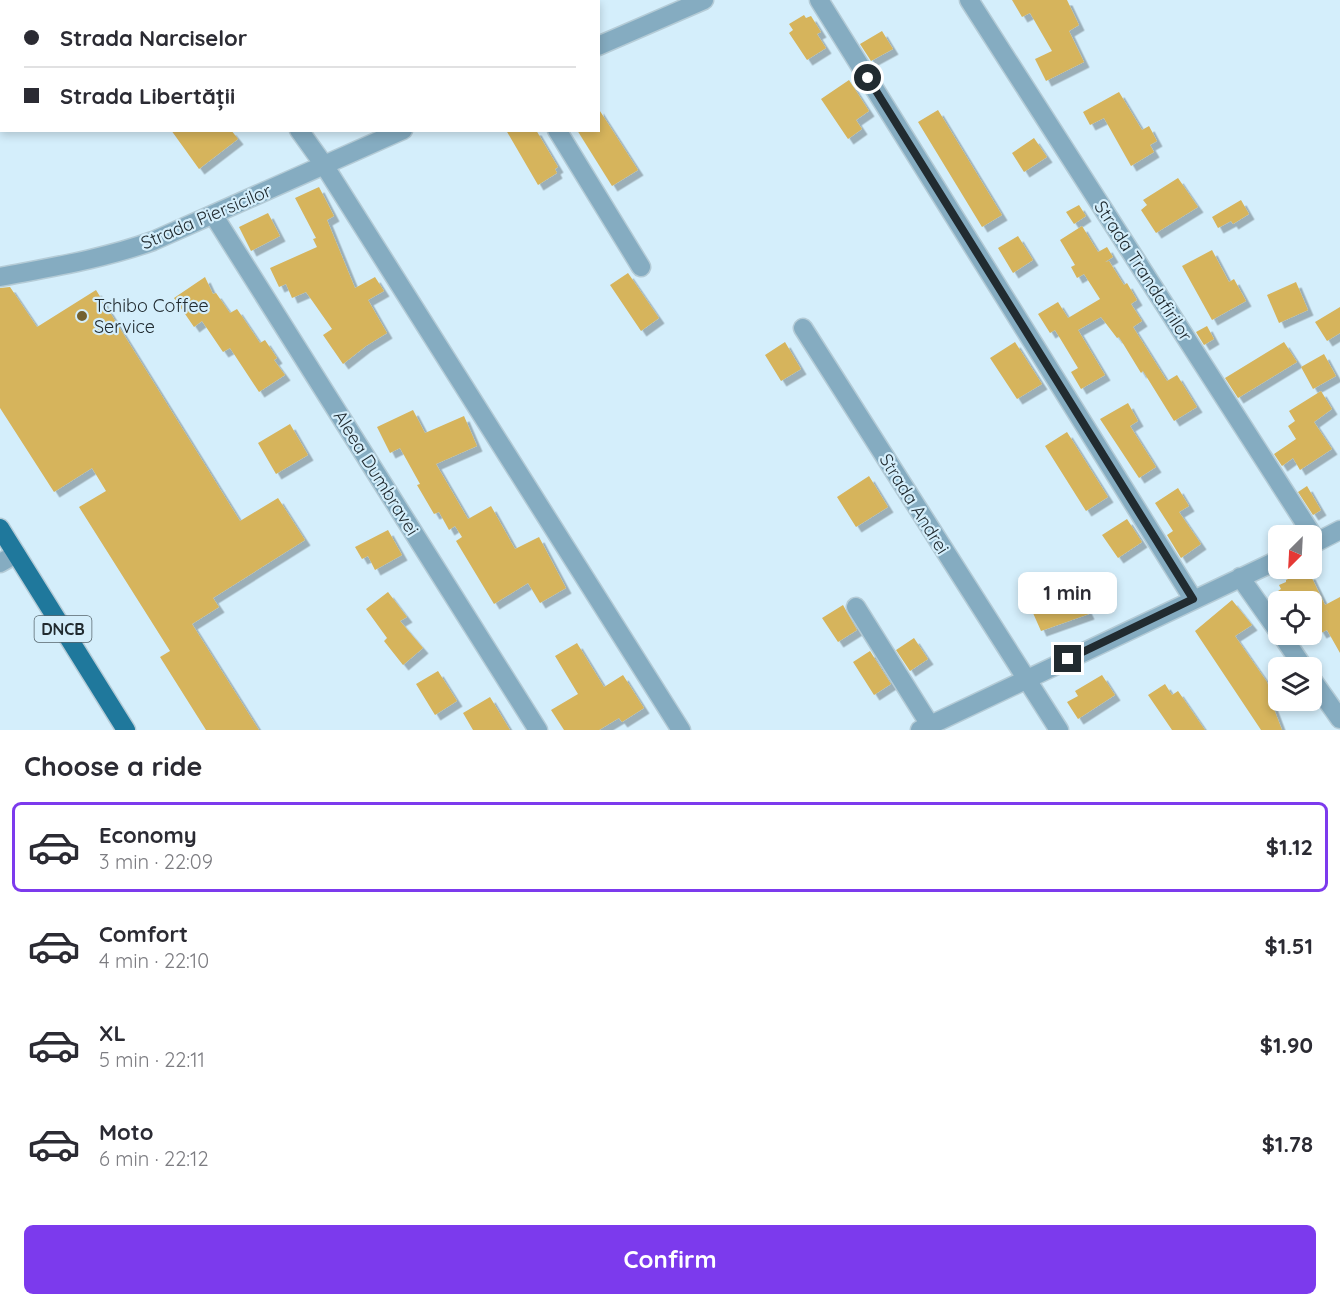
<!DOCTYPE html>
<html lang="en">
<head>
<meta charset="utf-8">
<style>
  :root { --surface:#fff; --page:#f2f2f3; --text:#2b2b33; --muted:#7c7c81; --line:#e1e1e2; --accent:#7c3aed }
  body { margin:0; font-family:Quicksand,sans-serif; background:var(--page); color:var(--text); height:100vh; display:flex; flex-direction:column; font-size:22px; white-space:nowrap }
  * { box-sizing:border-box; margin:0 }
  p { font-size:20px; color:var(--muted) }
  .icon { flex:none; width:33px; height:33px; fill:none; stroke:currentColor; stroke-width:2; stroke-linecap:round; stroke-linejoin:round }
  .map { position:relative; height:730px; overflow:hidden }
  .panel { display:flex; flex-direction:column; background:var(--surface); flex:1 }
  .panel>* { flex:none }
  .hud { position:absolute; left:0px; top:0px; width:600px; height:132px; box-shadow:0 3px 9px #0003; display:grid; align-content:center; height:132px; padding:0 24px; background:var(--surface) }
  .needle { width:39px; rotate:204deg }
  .tools { position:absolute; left:1268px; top:525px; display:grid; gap:12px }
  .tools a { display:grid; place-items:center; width:54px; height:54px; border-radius:9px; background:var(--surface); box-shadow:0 3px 9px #0003; font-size:30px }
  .end { position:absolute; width:27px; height:27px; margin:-14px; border:8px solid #212b30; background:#fff; box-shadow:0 0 0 3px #fff }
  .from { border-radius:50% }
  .bubble { position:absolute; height:42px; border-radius:9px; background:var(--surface); box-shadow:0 3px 9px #0003; font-size:20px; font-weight:800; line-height:42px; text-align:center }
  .hud b { display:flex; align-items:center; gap:21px; height:57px; font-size:22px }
  .hud b+b { border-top:2px solid var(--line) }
  .hud i { width:15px; height:15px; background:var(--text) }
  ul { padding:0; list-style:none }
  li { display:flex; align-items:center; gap:18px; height:90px; margin:0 12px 9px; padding:0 12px; border:3px solid transparent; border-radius:9px }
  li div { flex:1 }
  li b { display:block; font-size:22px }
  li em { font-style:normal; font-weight:800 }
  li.current { border-color:var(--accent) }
  li>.icon { width:54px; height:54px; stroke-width:1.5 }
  h2 { padding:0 24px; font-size:27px; line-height:72px }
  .button { display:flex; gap:12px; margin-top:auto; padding:12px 24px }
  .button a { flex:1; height:69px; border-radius:9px; background:var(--accent); color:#fff; font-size:24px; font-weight:800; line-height:69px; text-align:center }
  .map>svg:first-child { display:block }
</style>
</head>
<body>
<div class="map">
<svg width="1340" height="730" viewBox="0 0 1340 730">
  <defs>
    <filter id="shadow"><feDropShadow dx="5.5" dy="5.5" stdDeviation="0" flood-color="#0004"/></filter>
  </defs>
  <rect width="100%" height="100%" fill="#d4eefb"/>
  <path fill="#d6b45c" filter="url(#shadow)" d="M1012 0H1067L1079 25 1069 31 1084 62 1046 81 1035 59 1052 51 1030 13 1022 17Z
    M804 15 806 18 811 16 821 32 817 34 826 48 807 60 789 33 793 30 789 24Z
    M882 31 893 49 871 61 860 44Z
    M849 80 869 111 856 120 862 129 848 139 821 99Z
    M1119 92 1142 130 1149 126 1157 141 1150 145 1154 152 1131 166 1104 118 1090 125 1083 112Z
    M598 108 638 170 612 186 577 130H598Z
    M938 110 1002 215 982 227 918 122Z
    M171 130H231L238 139 199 169Z
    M506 130H536L558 167 555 169 557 173 538 185Z
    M1034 138 1047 157 1024 172 1012 153Z
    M1178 178 1198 207 1156 233 1141 210 1147 205 1143 200Z
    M319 187 334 216 327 220 355 288 375 277 384 291 368 300 387 333 366 346 343 364 323 335 332 329 306 292 292 298 286 284 279 287 270 268 317 247 313 239 316 238 295 198Z
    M1241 200 1249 214 1233 224 1231 221 1218 228 1212 217Z
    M1079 205 1086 216 1074 224 1066 212Z
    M268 213 280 236 251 251 239 227Z
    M1082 226 1098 252 1107 247 1113 257 1105 262 1109 261 1124 285 1127 283 1137 300 1131 304 1142 321 1133 327 1167 381 1177 375 1197 407 1174 421 1143 371 1141 373 1119 337 1117 338 1101 317 1078 330 1105 375 1081 389 1071 372 1078 368 1055 330 1050 333 1038 314 1058 302 1068 318 1100 299 1084 274 1077 278 1071 267 1075 265 1060 240Z
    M1018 236 1033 260 1013 273 998 248Z
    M1212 250 1229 282 1234 279 1246 301 1212 320 1182 266Z
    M628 273 659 318 641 331 610 285Z
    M205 277 213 294 216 293 230 313 237 309 260 343 265 340 277 358 274 360 285 375 259 392 230 348 223 352 202 321 194 327 174 298Z
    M1296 282 1308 310 1279 323 1267 295Z
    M10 287 37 327 96 290 240 521 278 498 305 540 213 598 219 607 192 624 259 730H206L160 657 170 651 79 507 106 491 92 468 54 492 0 408V288Z
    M1340 307V333L1327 341 1315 322Z
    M1207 326 1214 339 1204 345 1196 332Z
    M785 342 801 369 781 381 765 355Z
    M1015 342 1042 384 1017 399 990 358Z
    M1284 342 1297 362 1238 398 1225 378Z
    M1324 354 1336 376 1313 389 1301 367Z
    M1321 391 1332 409 1314 422 1332 449 1300 470 1293 458 1282 466 1274 454 1296 439 1288 426 1295 421 1289 411Z
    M1128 403 1138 421 1130 426 1156 467 1139 478 1100 419Z
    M413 410 425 433 464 416 477 446 436 464 468 519 491 506 515 549 539 537 566 588 540 603 528 583 494 604 456 541 462 537 455 526 449 530 439 512 434 514 417 485 420 484 400 448 390 453 377 427Z
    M290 424 308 455 276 474 258 443Z
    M1067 432 1108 497 1086 511 1045 446Z
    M869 476 888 507 856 527 837 497Z
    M1307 486 1321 510 1313 515 1298 492Z
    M1178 488 1189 506 1179 512 1201 544 1181 558 1167 535 1173 531 1155 503Z
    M1127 519 1142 542 1118 558 1102 535Z
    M388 530 402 555 375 570 368 556 362 559 355 547Z
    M1060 574 1070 594 1078 591 1089 614 1041 631 1025 595Z
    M1310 574 1325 605 1340 597V653L1327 630 1321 633 1311 616V602H1283L1278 591 1281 589 1279 585 1286 582V580L1294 576Z
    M388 592 407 617 400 621 423 648 403 665 384 641 387 638 366 609Z
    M1232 600 1252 625 1235 636 1267 682 1271 693 1269 696 1282 730H1261L1195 631Z
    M843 605 857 630 838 642 822 618Z
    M914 638 928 659 910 671 896 650Z
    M577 643 604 687 623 675 644 708 622 722 619 718 599 730H564L551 710 578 694 555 656Z
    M870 651 891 684 874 695 853 662Z
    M438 671 457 701 435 715 416 684Z
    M1102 675 1115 695 1078 719 1067 702 1078 696 1075 691Z
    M1165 684 1172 695 1178 691 1205 730H1172L1148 695Z
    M490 697 510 730H473L463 713Z"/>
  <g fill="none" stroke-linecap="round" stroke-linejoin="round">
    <g stroke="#b4cbd6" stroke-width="21">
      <path id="minor" d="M209 0 210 2
        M312 0 314 2
        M819 0 1193 599
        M969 0 1317 542
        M598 46 704 0
        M299 130 324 165 681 730
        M557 130 641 267
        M214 216 538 730
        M0 277C52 267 103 259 153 241L403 130
        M803 328 1059 730
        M1311 545 1340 530
        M0 563 16 554
        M1240 577 1278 631
        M856 607 930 725
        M1281 634 1304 668
        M1311 678 1340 719
        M920 730 1278 560"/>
    </g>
    <g stroke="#b4cbd6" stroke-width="21">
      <path id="major" d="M0 528 126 730"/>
    </g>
    <use href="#minor" stroke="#85acc1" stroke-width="18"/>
    <use href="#major" stroke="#1f789c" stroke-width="18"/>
  </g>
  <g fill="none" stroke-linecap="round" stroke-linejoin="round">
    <path stroke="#212b30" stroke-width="8" d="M868 78 1193 599 1068 659"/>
  </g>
  <circle fill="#746130" stroke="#d4eefb" stroke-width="2" cx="82" cy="316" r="6"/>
  <g text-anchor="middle" stroke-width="4.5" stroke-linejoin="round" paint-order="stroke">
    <rect fill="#d4eefb" stroke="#57666d" stroke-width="1.5" x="34.5" y="616" width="57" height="26" rx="4.5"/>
    <g font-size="16" font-weight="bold" fill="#212b30">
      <text x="63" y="635">DNCB</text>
    </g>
    <g font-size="18" fill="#212b30" stroke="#d4eefb">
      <text transform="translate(206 217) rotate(-23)" y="6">Strada Piersicilor</text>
      <text transform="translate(1143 271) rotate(57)" y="6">Strada Trandafirilor</text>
      <text transform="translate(376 473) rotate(58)" y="6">Aleea Dumbravei</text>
      <text transform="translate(914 504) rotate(58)" y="6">Strada Andrei</text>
    </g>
    <g font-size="18" fill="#212b30" stroke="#d4eefb" text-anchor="start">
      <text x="94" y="312">Tchibo Coffee<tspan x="94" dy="21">Service</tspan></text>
    </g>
  </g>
</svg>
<div class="tools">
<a><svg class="needle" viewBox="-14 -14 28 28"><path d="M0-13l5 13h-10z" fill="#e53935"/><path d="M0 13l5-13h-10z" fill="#7c7c81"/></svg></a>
<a><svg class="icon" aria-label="locate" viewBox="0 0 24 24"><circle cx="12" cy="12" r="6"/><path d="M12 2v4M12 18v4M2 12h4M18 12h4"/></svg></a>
<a><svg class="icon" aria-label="layers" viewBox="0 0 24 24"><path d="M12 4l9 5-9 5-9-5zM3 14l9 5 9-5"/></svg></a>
</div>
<i class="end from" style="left:868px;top:78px"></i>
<i class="end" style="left:1068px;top:659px"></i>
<div class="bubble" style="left:1018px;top:572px;width:99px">1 min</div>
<div class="hud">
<b><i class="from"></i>Strada Narciselor</b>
<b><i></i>Strada Libertății</b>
</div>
</div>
<section class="panel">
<h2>Choose a ride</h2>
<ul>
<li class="current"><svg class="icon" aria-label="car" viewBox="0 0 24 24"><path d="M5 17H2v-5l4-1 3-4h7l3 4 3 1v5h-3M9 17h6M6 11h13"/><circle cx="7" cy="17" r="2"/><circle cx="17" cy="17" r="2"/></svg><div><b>Economy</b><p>3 min · 22:09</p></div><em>$1.12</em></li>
<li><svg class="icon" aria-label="car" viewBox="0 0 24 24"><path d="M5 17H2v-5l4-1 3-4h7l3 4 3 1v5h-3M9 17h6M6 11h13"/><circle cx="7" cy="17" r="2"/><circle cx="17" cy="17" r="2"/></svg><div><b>Comfort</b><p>4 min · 22:10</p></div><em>$1.51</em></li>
<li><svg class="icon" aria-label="car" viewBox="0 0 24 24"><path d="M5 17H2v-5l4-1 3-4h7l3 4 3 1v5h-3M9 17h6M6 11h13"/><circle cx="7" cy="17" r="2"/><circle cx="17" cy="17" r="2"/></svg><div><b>XL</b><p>5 min · 22:11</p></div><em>$1.90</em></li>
<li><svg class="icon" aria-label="car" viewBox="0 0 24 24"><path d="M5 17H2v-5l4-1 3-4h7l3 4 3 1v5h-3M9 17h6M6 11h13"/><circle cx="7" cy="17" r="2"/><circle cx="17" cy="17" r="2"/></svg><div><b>Moto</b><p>6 min · 22:12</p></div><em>$1.78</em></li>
</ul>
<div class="button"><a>Confirm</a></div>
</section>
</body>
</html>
